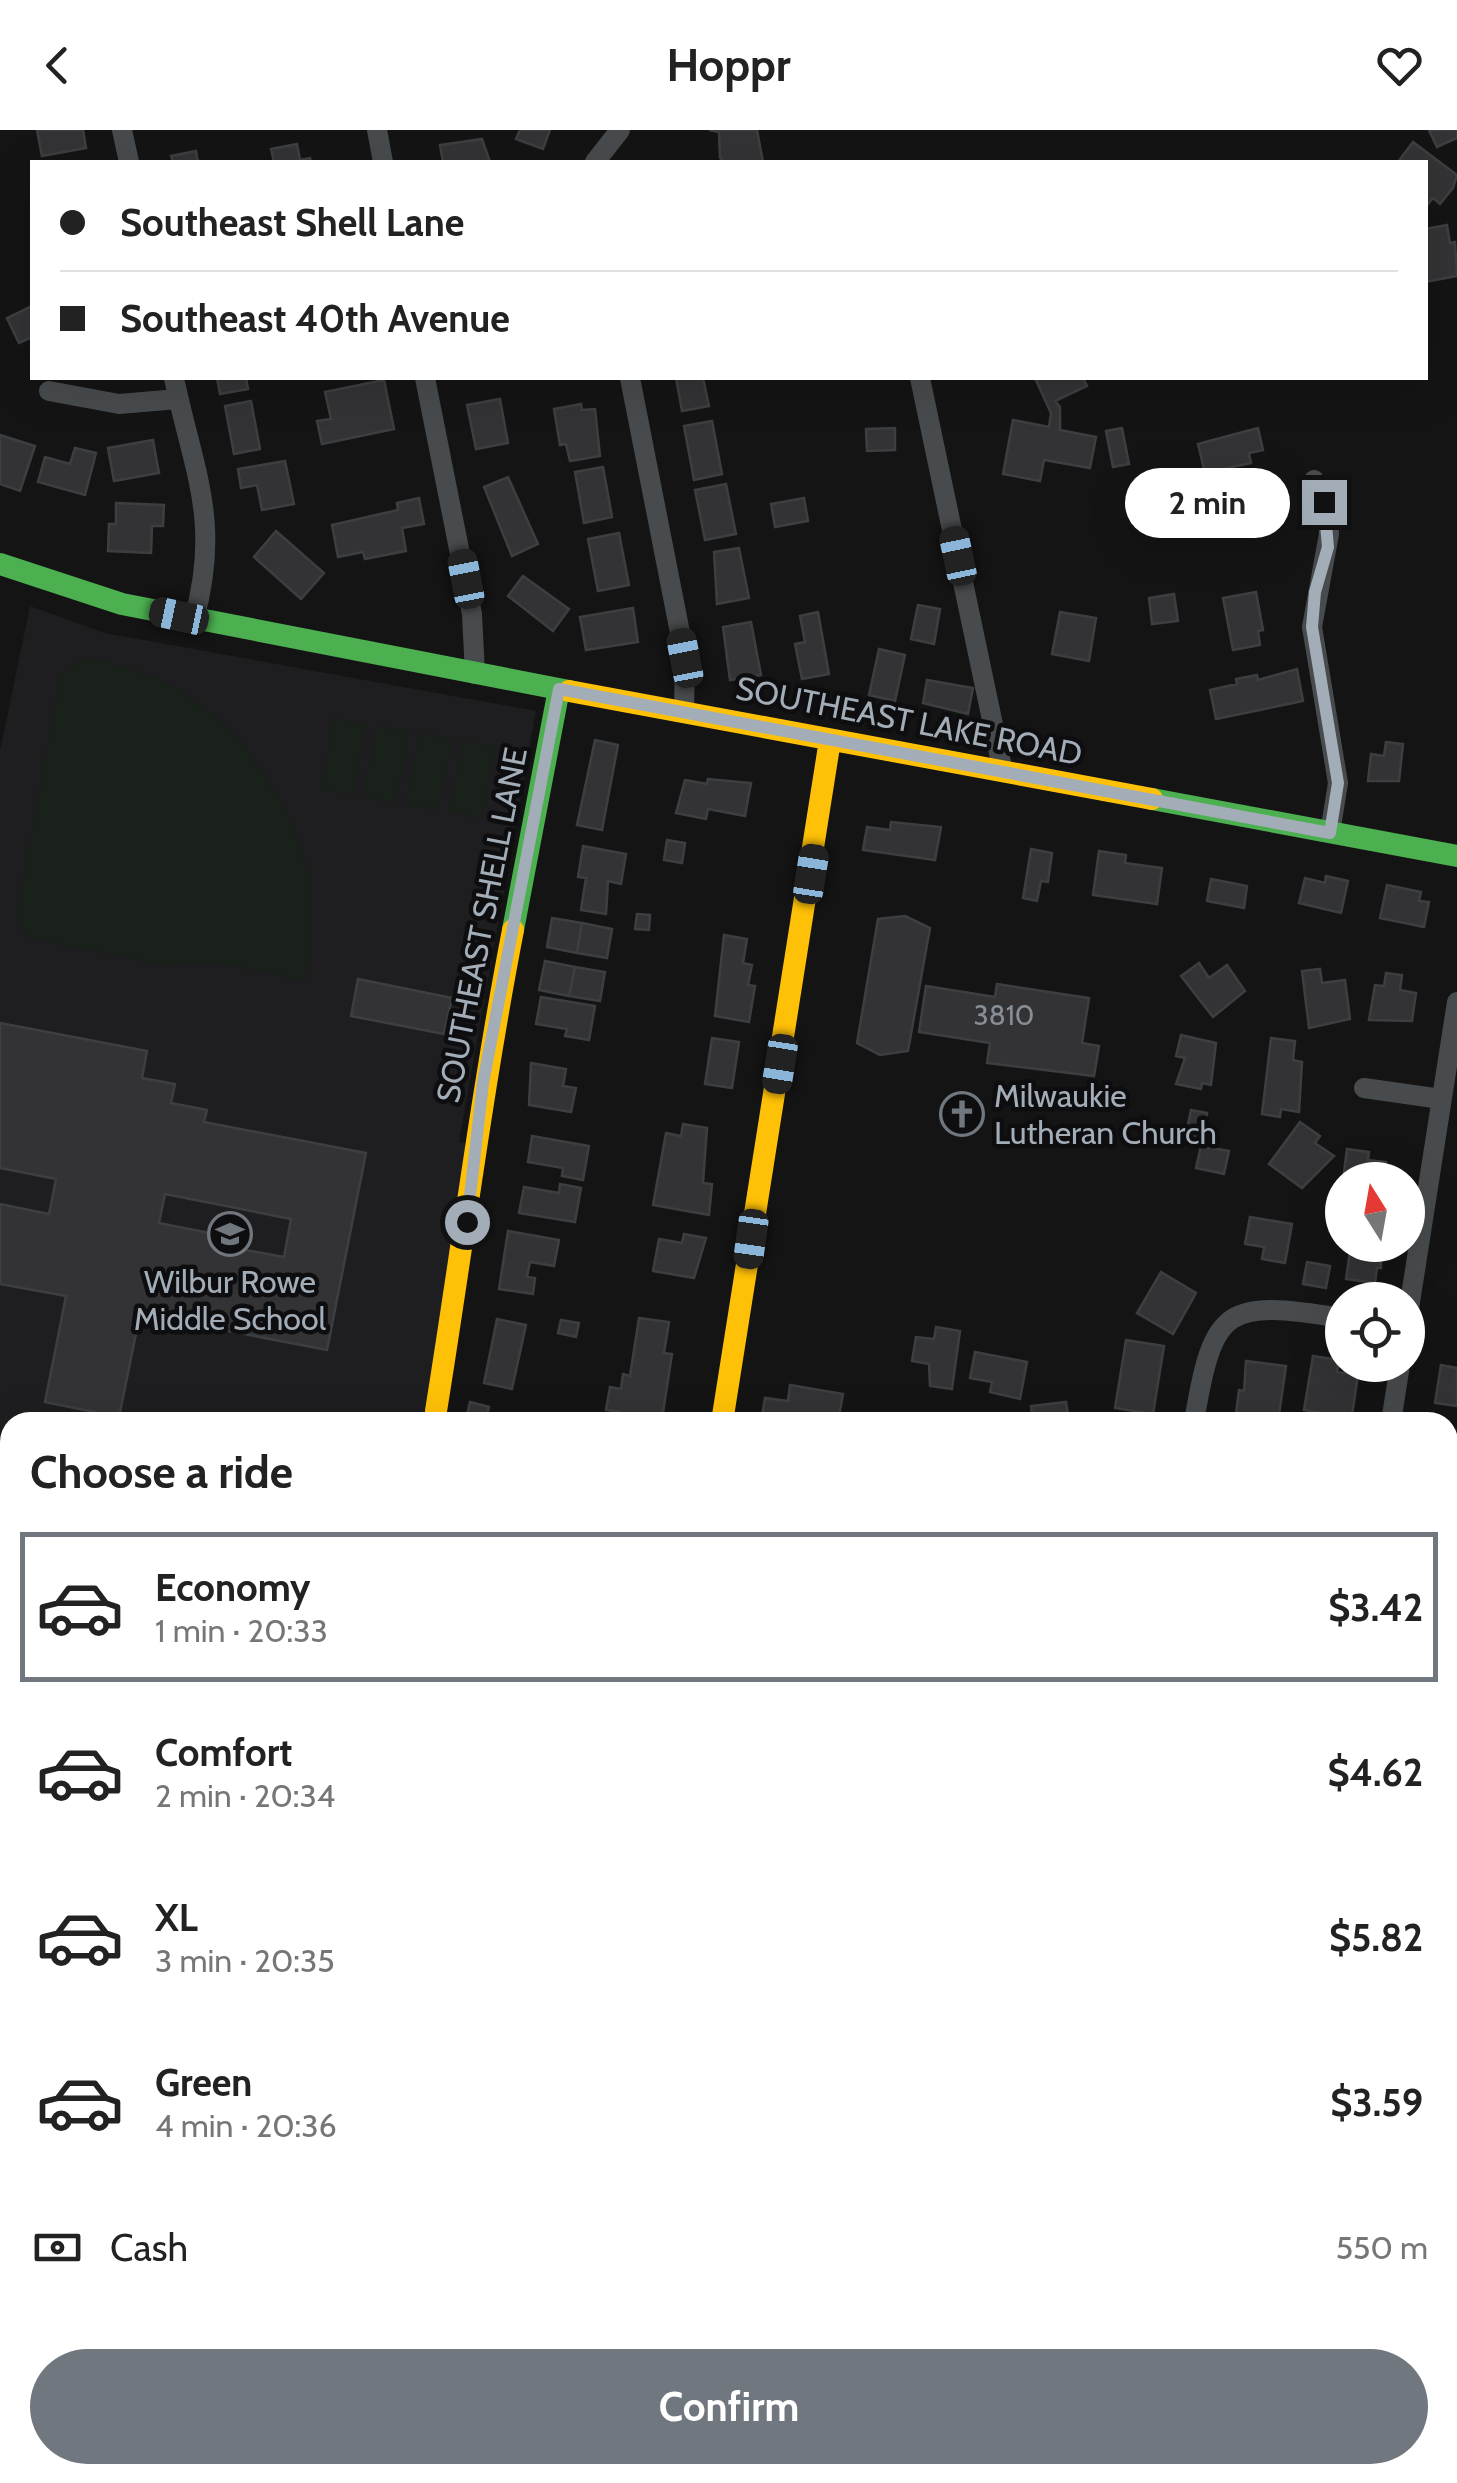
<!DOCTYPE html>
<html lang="en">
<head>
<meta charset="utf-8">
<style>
  :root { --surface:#fff; --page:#f2f2f2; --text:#222; --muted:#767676; --line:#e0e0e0; --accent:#71777e }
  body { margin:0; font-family:Cabin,sans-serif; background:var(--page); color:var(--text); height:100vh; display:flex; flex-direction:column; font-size:38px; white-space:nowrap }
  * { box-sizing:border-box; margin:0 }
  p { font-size:32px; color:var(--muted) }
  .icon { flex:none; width:55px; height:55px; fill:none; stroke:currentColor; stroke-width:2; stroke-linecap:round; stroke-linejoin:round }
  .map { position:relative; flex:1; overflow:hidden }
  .drawer { position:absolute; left:0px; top:1282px; width:1458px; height:1072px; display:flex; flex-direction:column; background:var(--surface); border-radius:30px 30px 0 0; box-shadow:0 10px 40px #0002 }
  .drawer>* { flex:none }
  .top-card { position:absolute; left:30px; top:30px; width:1398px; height:220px; border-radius:0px; box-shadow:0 10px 40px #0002; display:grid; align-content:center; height:220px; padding:0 30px; background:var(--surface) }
  .needle { width:65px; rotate:349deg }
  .controls { position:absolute; left:1325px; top:1032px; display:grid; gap:20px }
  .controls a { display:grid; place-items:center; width:100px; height:100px; border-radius:50%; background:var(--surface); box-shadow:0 10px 40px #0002; font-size:50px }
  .end { position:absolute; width:45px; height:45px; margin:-22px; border:12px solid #a3adb7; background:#111; box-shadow:0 0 0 5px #111 }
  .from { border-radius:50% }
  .bubble { position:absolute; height:70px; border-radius:35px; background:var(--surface); box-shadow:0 10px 40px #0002; font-size:32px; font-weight:700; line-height:70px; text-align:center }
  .car { position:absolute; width:30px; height:60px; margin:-30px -15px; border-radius:12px; box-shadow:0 0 8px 2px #0007; background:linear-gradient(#222 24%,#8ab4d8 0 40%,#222 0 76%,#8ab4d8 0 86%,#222 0) }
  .top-card b { display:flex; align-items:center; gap:35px; height:95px; font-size:38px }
  .top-card b+b { border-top:2px solid var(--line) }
  .top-card i { width:25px; height:25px; background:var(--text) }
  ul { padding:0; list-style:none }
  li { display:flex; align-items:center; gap:30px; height:150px; margin:0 20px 15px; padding:0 10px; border:5px solid transparent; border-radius:0px }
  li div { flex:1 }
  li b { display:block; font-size:38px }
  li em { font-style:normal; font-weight:700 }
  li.selected { border-color:var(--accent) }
  li>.icon { width:90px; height:90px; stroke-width:1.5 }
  h2 { padding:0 30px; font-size:45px; line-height:120px }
  .pay { display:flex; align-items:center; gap:25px; height:110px; padding:0 30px; font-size:38px }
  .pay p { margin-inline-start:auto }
  .button { display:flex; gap:20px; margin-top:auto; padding:20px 30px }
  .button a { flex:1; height:115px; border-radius:60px; background:var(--accent); color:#fff; font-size:40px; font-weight:700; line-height:115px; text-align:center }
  header { display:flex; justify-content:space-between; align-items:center; height:130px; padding:0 30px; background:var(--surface); font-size:45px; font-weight:700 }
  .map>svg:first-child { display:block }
</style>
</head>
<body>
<header><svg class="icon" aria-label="back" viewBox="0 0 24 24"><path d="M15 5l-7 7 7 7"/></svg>Hoppr<svg class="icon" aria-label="heart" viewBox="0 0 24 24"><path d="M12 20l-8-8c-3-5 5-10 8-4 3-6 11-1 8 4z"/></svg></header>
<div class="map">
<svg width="1457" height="2353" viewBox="0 0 1457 2353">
  <rect width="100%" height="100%" fill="#141414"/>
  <path fill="#1e1e20" d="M30 476 105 503 536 581 459 1012 474 1016 430 1292H10V1621L0 1617V621Z"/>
  <path fill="#1a211a" d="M87 527C121 536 156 545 186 565 245 604 294 675 308 745 315 780 310 816 305 851L215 832 166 835 28 808 16 788 61 544Z
    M334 588 366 594 353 665 321 659Z
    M377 596 409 602 395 673 363 666Z
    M420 603 452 609 438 680 406 674Z
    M463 611 495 617 481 688 449 682Z
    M1448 2248 1457 2250V2353H803L787 2345H1448Z"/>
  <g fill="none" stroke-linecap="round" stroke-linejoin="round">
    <path stroke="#263337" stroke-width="6" d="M0 1655 10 1658
      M1173 2345 1190 2353"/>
  </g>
  <path fill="#333335" stroke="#3c3f41" stroke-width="2.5" fill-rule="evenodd" d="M37 0H83L86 18 42 26Z
    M520 0H550L543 19 516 9Z
    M709 0H757L763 32H725L720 28 719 2Z
    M1429 0H1457V8L1437 17Z
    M482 9 490 32H443L440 15Z
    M1413 12 1457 45 1453 58 1440 74 1433 68 1425 78V32H1398Z
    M297 14 300 30 310 28 311 32H274L271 19Z
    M196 21 198 32H173L171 26Z
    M1447 95 1450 113 1455 112 1457 146 1425 152V99Z
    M32 176V207L19 213 7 188Z
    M217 248H246L248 259 220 264Z
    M676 248H708H703L709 276 682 281Z
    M1035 248H1083L1087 256 1055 271 1060 277V300L1096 307 1090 338 1044 330 1040 351 1003 344 1013 290 1049 297 1051 283Z
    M384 250 394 299 322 314 317 291 331 289 325 262Z
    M500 269 508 313 476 319 467 275Z
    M251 271 260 319 234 324 225 276Z
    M581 274 582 280 595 279 600 326 570 331 566 314 560 315 554 279Z
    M712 291 722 344 694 350 684 296Z
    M895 298V320L867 321 866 299Z
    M1122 298 1129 334 1113 337 1106 301Z
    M1258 298 1263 320 1249 323 1251 333 1205 343 1198 314Z
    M0 305 35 316 20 361 0 354Z
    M153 310 159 343 114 351 108 318Z
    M75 318 96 323 85 365 38 352 45 327 70 334Z
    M285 331 294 374 262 380 257 355 241 358 238 339Z
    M603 337 612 387 584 393 575 342Z
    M508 347 538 414 512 426 484 357Z
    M726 354 736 404 705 410 695 360Z
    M419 368 424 394 402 398 406 421 365 429 363 422 338 427 332 395 398 380 397 373Z
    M804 368 808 391 775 397 771 374Z
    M116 373 164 375 163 396H152L151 423 108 421 109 394H116Z
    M276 401 324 443 301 469 254 427Z
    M619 403 629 455 598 461 588 409Z
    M739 418 749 468 717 474 714 422Z
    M523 446 569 479 553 501 508 466Z
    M1256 462 1263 500 1258 501 1260 515 1233 520 1223 468Z
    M1174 464 1178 491 1152 494 1149 468Z
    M918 475 940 479 934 514 911 509Z
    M633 478 638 512 586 520 580 487Z
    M818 482 829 544 802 549 795 514 805 512 800 486Z
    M1060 482 1096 488 1089 531 1052 524Z
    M751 492 761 545 730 550 723 497Z
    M879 519 905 525 895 571 869 565Z
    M1297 539 1303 571 1216 589 1210 560 1237 554 1236 549 1257 545 1258 550Z
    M927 550 973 558 968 584 923 573Z
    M595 610 618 615 602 700 577 695Z
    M1386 612 1403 614 1399 651H1368L1371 624 1384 626Z
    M708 649 751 653 745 686 708 679 706 689 676 683 685 650 707 654Z
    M891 692 941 697 935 730 863 720 867 697 890 700Z
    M667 710 685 713 682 733 664 730Z
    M583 716 626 724 621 754 608 751 606 784 581 780 586 748 578 747Z
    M1031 719 1052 723 1048 752 1041 751 1037 771 1023 768Z
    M1099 721 1126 725 1125 733 1162 738 1157 774 1093 765Z
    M1326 746 1348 751 1341 783 1299 773 1305 748 1325 753Z
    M1211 749 1247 756 1244 778 1207 771Z
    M1387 755 1421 762 1419 771 1429 772 1424 797 1380 788Z
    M637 784 650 785 649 800 635 799Z
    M905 786 930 798 908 921 880 925 857 913 878 789Z
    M552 788 582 793 577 823 547 817Z
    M582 793 612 799 607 828 577 823Z
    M724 805 747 809 743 833 752 835 748 855 755 856 749 892 715 886Z
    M545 831 575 837 569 866 539 860Z
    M1199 833 1209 848 1227 835 1245 861 1213 887 1181 846Z
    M575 837 605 842 600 871 569 866Z
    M1320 839 1322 853 1345 850 1350 889 1309 898 1302 841Z
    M1386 843 1402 845 1400 860 1416 863 1412 891 1369 890 1375 855 1384 856Z
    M358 849 452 868 444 904 351 886Z
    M997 854 1089 868 1082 913 1099 916 1094 946 987 933 990 913 919 902 926 856 995 867Z
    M541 867 595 876 589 910 565 906 567 899 536 894Z
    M0 893 147 921 142 948 175 954 171 973 207 980 204 992 366 1023 327 1220 140 1184 119 1287 45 1272 66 1166 0 1154V1074L49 1084 56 1049 0 1038ZM165 1064 291 1089 284 1127 234 1118 235 1108 159 1093Z
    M1181 905 1216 913 1211 955 1202 953 1201 959 1176 954 1185 928 1176 926Z
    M712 908 739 912 732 958 705 954Z
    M1271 908 1295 911 1293 930 1302 932 1299 982 1281 979 1280 987 1262 984Z
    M531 933 566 939 563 956 576 958 571 982 529 975Z
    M1191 980 1207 983 1203 1007 1186 1004Z
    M1300 992 1320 1006 1315 1013 1334 1026 1302 1058 1269 1034Z
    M683 994 707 998 703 1053 712 1054 709 1085 653 1075 666 1003 681 1006Z
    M532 1006 589 1016 583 1050 562 1046 563 1038 528 1032Z
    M1201 1016 1229 1021 1224 1044 1196 1038Z
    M1347 1019 1369 1022 1368 1030 1386 1032 1384 1049 1393 1050H1343Z
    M560 1054 581 1058 575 1092 519 1083 524 1057 559 1063Z
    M1250 1087 1292 1094 1285 1133 1262 1129 1264 1117 1245 1114Z
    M508 1101 559 1110 554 1136 530 1132 527 1147 535 1148 533 1164 499 1159Z
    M684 1104 706 1108 694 1148 653 1141 659 1109 682 1113Z
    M1351 1115H1381V1138H1377L1375 1153 1346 1149Z
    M1307 1132 1330 1136 1326 1158 1303 1154Z
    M1161 1142 1196 1163 1173 1204 1137 1183Z
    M639 1188 669 1192 664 1223 672 1224 662 1289 647 1287 646 1292H619L621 1282 606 1280 610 1257 621 1259 623 1244 630 1246Z
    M497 1189 526 1195 512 1259 484 1253Z
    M561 1190 579 1193 576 1207 558 1203Z
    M936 1197 960 1201 952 1259 930 1256 929 1234 912 1231 916 1207 934 1209Z
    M1126 1210 1164 1216 1153 1284 1115 1278Z
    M975 1222 1027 1232 1020 1269 990 1262 992 1252 970 1248Z
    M1313 1226 1339 1230 1337 1242 1358 1245 1351 1292H1326L1328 1284 1304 1280Z
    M1246 1231 1286 1236 1278 1292H1235L1239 1260 1244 1261Z
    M1441 1235 1457 1238V1276L1435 1273Z
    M790 1255 843 1264 838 1292H761L765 1268 788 1271Z
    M470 1272 489 1277 485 1292 466 1289Z
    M1066 1272 1069 1292H1033L1031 1276Z
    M1448 1309 1457 1311 1451 1363 1448 1362Z
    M1448 1489 1457 1491V1531L1448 1530Z
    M1448 1692 1457 1694V1738L1448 1737Z
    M1448 2170 1457 2172V2218H1452L1449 2241Z
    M10 2330V2345H27L29 2353H0V2332Z
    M923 2345H947L943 2353H919Z"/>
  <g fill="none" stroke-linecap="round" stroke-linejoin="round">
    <path stroke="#484b4d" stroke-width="20" d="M122 0 129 32
      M377 0 383 32
      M595 32 620 0
      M174 248C194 343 221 390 194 490
      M425 248 472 484 475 544
      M630 248 685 528 684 582
      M920 248 1003 642
      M49 261 119 274 178 269
      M1314 350 1328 386 1329 404 1312 497 1338 653 1330 703
      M1364 958 1441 969
      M1408 1185 1457 872
      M1194 1292C1213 1176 1226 1169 1342 1188
      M1391 1292 1400 1235
      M1448 1644 1457 1641
      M1448 2037 1457 2039
      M0 2270 10 2278
      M85 2345 93 2353"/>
    <path stroke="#4caf50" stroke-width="22" d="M0 434 122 474 569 561
      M1152 669 1457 726
      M513 800 559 559"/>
    <path stroke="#ffc107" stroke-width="22" d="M569 561 1152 669
      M436 1281C462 1120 482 960 513 800
      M722 1292 830 610
      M0 1983 10 1991"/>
    <path stroke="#c62828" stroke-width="22" d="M566 2345 598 2353"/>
  </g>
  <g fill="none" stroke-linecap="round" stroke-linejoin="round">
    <path stroke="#a3adb7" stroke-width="12" d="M467 1092 483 953 559 559 1330 703 1338 653 1312 497 1315 462 1328 417 1324 372"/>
  </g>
  <defs>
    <g id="church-ring" transform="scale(2.25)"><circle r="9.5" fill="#0e0e10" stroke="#71777e" stroke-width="1.5"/><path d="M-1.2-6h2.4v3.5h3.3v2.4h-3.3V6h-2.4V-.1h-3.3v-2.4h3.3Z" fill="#71777e"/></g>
    <g id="school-ring" transform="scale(2.25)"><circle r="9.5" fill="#0e0e10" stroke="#71777e" stroke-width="1.5"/><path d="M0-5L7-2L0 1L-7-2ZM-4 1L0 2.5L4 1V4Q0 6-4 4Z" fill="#71777e"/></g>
  </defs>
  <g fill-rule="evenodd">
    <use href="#church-ring" x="962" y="984"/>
    <use href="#school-ring" x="230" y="1104"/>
  </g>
  <g text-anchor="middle" stroke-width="9" stroke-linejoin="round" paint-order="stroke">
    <g font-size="28" fill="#878e96">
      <text x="1004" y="895">3810</text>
    </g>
    <g font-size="32" fill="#a3adb7" stroke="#0e0e10">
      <text transform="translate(909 591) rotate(11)" y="11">SOUTHEAST LAKE ROAD</text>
      <text transform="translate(482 795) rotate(-79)" y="11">SOUTHEAST SHELL LANE</text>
    </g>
    <g font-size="32" fill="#a3adb7" stroke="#0e0e10" text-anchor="start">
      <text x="994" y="977">Milwaukie<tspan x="994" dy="37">Lutheran Church</tspan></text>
      <text x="230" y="1163" text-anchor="middle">Wilbur Rowe<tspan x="230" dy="37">Middle School</tspan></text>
    </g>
  </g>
</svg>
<div class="controls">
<a><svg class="needle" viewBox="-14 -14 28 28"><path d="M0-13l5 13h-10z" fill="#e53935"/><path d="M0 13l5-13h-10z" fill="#767676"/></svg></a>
<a><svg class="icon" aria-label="locate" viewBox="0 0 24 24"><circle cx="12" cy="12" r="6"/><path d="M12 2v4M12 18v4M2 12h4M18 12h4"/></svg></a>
</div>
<i class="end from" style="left:467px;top:1092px"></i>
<i class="end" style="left:1324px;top:372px"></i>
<div class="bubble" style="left:1125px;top:338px;width:165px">2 min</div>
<i class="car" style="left:958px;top:426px;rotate:348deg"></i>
<i class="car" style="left:466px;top:449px;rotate:349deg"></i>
<i class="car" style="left:179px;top:486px;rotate:282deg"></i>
<i class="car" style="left:685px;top:528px;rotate:349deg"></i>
<i class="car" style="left:811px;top:744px;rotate:9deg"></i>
<i class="car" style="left:780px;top:934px;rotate:189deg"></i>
<i class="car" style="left:751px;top:1109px;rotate:188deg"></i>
<div class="top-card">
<b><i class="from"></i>Southeast Shell Lane</b>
<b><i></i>Southeast 40th Avenue</b>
</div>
<section class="drawer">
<h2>Choose a ride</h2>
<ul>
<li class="selected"><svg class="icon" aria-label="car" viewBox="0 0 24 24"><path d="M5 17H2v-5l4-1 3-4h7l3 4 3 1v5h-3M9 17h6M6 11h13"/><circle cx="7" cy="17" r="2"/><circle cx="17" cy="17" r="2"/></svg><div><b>Economy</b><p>1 min · 20:33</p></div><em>$3.42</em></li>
<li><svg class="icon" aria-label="car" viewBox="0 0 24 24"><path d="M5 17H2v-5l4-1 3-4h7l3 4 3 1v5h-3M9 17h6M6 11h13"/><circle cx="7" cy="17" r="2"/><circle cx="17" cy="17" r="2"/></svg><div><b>Comfort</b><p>2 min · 20:34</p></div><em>$4.62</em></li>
<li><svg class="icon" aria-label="car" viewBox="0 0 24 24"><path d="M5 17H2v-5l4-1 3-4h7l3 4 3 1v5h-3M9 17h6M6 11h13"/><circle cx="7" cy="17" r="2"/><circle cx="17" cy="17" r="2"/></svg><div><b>XL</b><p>3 min · 20:35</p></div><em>$5.82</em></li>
<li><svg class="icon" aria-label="car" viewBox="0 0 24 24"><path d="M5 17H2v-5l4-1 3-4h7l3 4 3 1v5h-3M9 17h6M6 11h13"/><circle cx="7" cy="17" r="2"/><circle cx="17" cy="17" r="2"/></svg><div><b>Green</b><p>4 min · 20:36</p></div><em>$3.59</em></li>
</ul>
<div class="pay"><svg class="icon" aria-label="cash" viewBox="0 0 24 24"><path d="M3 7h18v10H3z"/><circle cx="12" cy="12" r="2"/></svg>Cash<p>550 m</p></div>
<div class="button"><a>Confirm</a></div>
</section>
</div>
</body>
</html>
